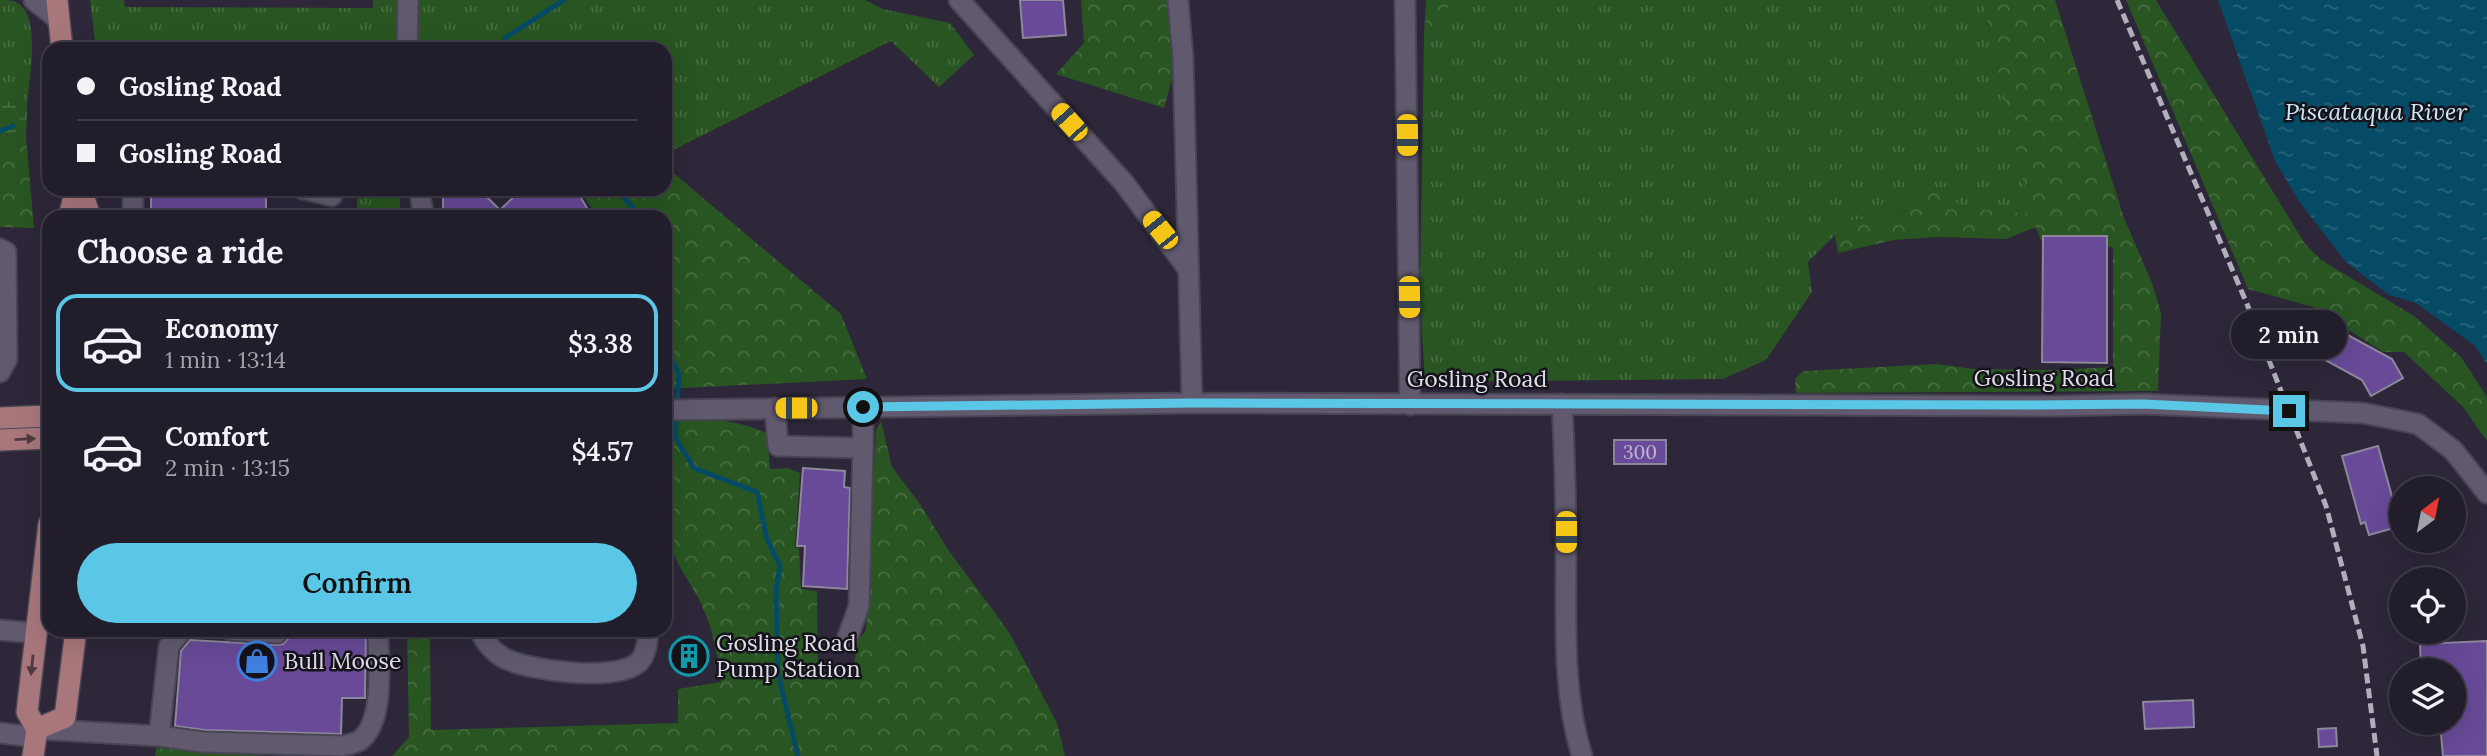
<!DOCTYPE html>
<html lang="en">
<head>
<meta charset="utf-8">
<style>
  :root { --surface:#221d2b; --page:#2e2a37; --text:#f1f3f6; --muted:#a2a2a9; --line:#3f3b47; --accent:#5bc7e7 }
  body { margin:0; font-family:Lora,serif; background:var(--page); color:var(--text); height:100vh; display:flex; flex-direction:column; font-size:26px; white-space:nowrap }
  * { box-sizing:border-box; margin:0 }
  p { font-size:23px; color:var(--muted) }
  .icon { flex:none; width:38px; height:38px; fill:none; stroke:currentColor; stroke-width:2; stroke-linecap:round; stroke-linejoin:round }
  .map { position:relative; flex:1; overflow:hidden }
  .panel { position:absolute; left:42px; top:210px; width:630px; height:427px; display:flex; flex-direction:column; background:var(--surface); border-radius:21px; box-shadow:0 7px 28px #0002,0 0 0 2px var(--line) }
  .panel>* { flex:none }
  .hud { position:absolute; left:42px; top:42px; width:630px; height:154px; border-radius:21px; box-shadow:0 7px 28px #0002,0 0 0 2px var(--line); display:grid; align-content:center; height:154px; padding:0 35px; background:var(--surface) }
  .needle { width:46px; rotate:32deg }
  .buttons { position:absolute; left:2389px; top:476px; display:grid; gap:14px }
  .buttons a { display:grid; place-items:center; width:77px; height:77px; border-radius:50%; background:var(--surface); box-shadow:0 7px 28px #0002,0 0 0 2px var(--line); font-size:35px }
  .end { position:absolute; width:32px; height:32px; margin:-16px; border:9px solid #5bc7e7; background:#111; box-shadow:0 0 0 4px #111 }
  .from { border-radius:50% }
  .bubble { position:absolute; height:49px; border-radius:24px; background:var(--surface); box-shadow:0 7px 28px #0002,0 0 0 2px var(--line); font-size:23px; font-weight:600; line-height:49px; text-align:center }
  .car { position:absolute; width:21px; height:42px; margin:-21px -10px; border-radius:9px; box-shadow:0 0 5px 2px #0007; background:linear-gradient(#f5c518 24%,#345 0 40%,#f5c518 0 76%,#345 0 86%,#f5c518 0) }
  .hud b { display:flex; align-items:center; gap:24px; height:66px; font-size:26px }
  .hud b+b { border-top:2px solid var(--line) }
  .hud i { width:18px; height:18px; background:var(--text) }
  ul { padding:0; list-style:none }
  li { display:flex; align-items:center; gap:21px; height:98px; margin:0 14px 10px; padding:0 21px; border:4px solid transparent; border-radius:21px }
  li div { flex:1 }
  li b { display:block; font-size:26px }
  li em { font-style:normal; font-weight:600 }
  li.on { border-color:var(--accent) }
  li>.icon { width:63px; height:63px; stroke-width:1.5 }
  h2 { padding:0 35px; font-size:32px; line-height:84px }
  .primary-button { display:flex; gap:14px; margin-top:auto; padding:14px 35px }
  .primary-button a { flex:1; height:80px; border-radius:42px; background:var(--accent); color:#111; font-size:28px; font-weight:600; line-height:80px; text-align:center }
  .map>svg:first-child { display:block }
</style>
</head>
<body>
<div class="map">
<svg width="2487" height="756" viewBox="0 0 2487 756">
  <defs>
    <pattern id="grass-tufts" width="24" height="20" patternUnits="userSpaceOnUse" patternTransform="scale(1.75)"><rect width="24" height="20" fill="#285521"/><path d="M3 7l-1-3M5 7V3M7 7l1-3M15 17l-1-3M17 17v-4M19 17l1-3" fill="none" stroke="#476d41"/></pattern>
    <pattern id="forest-crowns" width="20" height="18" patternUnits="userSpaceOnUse" patternTransform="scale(1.75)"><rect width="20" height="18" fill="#285521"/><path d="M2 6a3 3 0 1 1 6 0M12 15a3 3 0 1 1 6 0" fill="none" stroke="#476d41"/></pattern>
    <pattern id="wetland-marsh" width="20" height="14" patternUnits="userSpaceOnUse" patternTransform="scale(1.75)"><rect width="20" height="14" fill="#285521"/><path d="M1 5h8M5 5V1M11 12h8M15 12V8" fill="none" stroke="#476d41"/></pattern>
    <pattern id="water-ripples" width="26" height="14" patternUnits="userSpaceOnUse" patternTransform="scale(1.75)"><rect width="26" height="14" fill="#064b65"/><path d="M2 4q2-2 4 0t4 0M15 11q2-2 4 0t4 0" fill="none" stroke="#2a647b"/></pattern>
  </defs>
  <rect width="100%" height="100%" fill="#2d2739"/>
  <path fill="url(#grass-tufts)" d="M0 0C5 0 12 0 16 2 43 15 28 84 27 108L10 100 0 108Z
    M90 0H124L125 7 373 8V0H397L398 49H96Z
    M417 0H865L883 9 950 23 974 55 939 87 891 41 665 154V49H417Z
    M1454 0H1982L2032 215 1964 208 1930 185 1903 213 1849 221 1808 262 1812 292 1766 360 1723 379 1425 382 1420 301 1424 35Z
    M357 189H400V217H357Z"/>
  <path fill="url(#forest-crowns)" d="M1081 0H1168L1176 65 1164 108 1056 74 1084 43Z
    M1426 0H1454L1424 35Z
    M1982 0H2055L2124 218 2152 283 2161 313 2158 391 1796 393 1795 379 1803 371 1937 364 1974 369 2057 370 2113 367V247L2041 241 2036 227 2006 239 1938 237 1894 240 1838 253 1835 235 1849 221 1903 213 1930 185 1964 208 2031 214Z
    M2126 0H2156L2305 244 2321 260 2414 316 2461 357 2487 397V441L2463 407 2404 352H2383L2313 307 2248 289Z
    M0 135 26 136 34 228 0 227Z
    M665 166 841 314 867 379 665 389V217H597L580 189H665Z
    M670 419C704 419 737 418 767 434L770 469 788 468 800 473 795 548H799L801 589 817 591 818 674 853 676 857 642 866 630 876 430 881 421 892 467 920 504 949 551 1009 632 1057 723 1065 756H392L409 737 407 630H430L431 730 678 723V689L721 682C717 651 712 622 696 594 688 579 678 567 673 551 660 510 665 464 665 421Z
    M156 748 267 756H155Z"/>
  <path fill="url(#wetland-marsh)" d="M10 100 27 108 26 136 0 135V108Z"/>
  <path fill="url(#water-ripples)" d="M2218 0H2487V364L2474 345 2416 303 2389 295 2345 261 2299 201 2275 161Z"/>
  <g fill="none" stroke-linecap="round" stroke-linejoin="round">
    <path stroke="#064b65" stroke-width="5" d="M505 49V38L564 0
      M0 131 13 126
      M616 189 641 217
      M665 345 679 374 675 437 694 468 757 492 767 539 780 566 776 590 778 674 798 756"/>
  </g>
  <path fill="#684a98" stroke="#8d879c" stroke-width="2" d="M1020 0H1063L1066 35 1023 38Z
    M151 189H266V211H186V217H151Z
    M443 189H479L500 210 522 189H576L592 217H443Z
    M2043 236H2107V363L2042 362Z
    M2309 314 2392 359 2403 378 2371 396 2362 380 2294 343Z
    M1614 440H1666V464H1614Z
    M2378 446 2393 500 2401 498V526L2369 535 2365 522 2361 524 2342 456Z
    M803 468 845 471 844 487 850 488 847 589 803 586 805 546H797Z
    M296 630H366L365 698H342L341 734 204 730 175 726 181 651 190 640 277 645 283 644Z
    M2487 641V756H2443L2440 723H2454V670H2421L2420 644Z
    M693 642 697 667 684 669 680 644Z
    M2193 700 2194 727 2145 729 2143 702Z
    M2336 728 2337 746 2319 747 2318 729Z"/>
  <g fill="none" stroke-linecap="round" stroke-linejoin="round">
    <g stroke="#4a4554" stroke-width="23">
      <path id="minor" d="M34 0 59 20
        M959 0 1124 183 1188 269
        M1178 0 1183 58 1192 403
        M1405 0 1410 405
        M407 49 408 0
        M133 189V217
        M303 189 332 196
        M419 189 424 217
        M0 249 6 252 7 359 0 372
        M1562 404C1565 458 1566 511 1566 565 1566 629 1563 695 1582 756
        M775 408 778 446 863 448V407
        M665 410 1192 403 2059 406 2143 404 2363 413 2418 424 2453 450 2487 493
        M0 630 35 633
        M230 630 277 633 279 630
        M480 630C484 641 493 652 504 658 529 671 619 683 640 661 647 652 648 640 648 630
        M846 642 859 606 863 448
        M37 729 159 736 203 742 343 746C348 745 354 743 359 741 386 722 378 660 378 630
        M0 733 35 737
        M159 736 169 646 182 630"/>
    </g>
    <g stroke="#4a4554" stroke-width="24">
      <path id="major" d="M57 0 62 49
        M81 189 90 217
        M69 217 76 189
        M0 418 49 416
        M0 440 49 438
        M37 729 65 717 76 630
        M33 756 37 729 27 712 49 524"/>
    </g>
    <use href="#minor" stroke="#615a6e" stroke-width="19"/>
    <use href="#major" stroke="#a8777c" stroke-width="21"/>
    <path stroke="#b2aebb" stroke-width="5" stroke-dasharray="10 5" stroke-linecap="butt" d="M2117 0 2247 304 2326 506 2363 646 2377 756"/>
  </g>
  <defs><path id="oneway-solid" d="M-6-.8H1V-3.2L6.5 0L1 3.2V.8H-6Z" transform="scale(1.75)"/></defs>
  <g fill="#4f3a41">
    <use href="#oneway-solid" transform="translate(25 439) rotate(-3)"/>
    <use href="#oneway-solid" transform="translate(32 665) rotate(96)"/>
  </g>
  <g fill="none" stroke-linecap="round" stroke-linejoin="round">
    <path stroke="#5bc7e7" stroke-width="9" d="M863 407 1192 403 2033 405 2143 404 2289 411"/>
  </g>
  <defs>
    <g id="building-ring" transform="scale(2.0125)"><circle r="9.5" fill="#14121a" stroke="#0f9aa8" stroke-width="1.5"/><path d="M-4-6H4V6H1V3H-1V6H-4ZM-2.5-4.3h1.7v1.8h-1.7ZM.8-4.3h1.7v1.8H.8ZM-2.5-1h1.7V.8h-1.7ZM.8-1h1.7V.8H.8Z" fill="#0f9aa8"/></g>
    <g id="shop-ring" transform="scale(2.0125)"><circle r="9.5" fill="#14121a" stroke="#3f7fe0" stroke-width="1.5"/><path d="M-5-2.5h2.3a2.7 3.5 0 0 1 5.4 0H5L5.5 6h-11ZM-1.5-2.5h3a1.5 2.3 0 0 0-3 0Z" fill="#3f7fe0"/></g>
  </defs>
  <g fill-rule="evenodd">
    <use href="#building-ring" x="689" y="656"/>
    <use href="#shop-ring" x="257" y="661"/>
  </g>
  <g text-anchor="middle" stroke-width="5" stroke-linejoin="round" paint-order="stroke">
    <g font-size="19" fill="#c1b7d3">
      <text x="1640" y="459">300</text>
    </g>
    <g font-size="23" fill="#dfdbe7" stroke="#14121a">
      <text x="2044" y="386">Gosling Road</text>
      <text x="1477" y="387">Gosling Road</text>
    </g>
    <g font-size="23" fill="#dfdbe7" stroke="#14121a" text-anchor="start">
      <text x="716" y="651">Gosling Road<tspan x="716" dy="26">Pump Station</tspan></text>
      <text x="284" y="669">Bull Moose</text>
    </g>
    <g font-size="24" font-style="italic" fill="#cde5f2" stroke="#14121a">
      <text x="2376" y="120">Piscataqua River</text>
    </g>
  </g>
</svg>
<div class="buttons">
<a><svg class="needle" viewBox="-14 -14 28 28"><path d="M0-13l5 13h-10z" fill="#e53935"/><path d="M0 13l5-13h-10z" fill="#a2a2a9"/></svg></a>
<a><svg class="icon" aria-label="locate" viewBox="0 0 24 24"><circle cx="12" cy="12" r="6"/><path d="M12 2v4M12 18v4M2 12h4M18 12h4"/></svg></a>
<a><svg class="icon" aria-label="layers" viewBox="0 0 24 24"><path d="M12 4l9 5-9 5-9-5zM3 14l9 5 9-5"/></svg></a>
</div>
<i class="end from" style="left:863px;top:407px"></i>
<i class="end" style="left:2289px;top:411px"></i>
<div class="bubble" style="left:2231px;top:310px;width:116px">2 min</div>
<i class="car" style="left:1069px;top:122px;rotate:318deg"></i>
<i class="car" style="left:1407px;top:135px;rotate:179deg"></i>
<i class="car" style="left:1160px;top:230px;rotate:321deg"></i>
<i class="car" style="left:1409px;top:297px;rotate:179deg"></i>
<i class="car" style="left:796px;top:408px;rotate:270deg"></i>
<i class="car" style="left:1566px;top:532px;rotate:180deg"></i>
<div class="hud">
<b><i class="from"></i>Gosling Road</b>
<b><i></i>Gosling Road</b>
</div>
<section class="panel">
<h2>Choose a ride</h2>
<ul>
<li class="on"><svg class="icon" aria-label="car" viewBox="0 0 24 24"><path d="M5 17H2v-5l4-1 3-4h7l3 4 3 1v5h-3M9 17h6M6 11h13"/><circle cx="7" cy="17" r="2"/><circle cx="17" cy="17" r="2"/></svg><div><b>Economy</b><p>1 min · 13:14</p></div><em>$3.38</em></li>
<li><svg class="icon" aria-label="car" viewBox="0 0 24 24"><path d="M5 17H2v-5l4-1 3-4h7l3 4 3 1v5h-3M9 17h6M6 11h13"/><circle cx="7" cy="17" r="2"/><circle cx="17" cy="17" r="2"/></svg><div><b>Comfort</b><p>2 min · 13:15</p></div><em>$4.57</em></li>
</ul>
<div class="primary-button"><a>Confirm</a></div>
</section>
</div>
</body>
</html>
